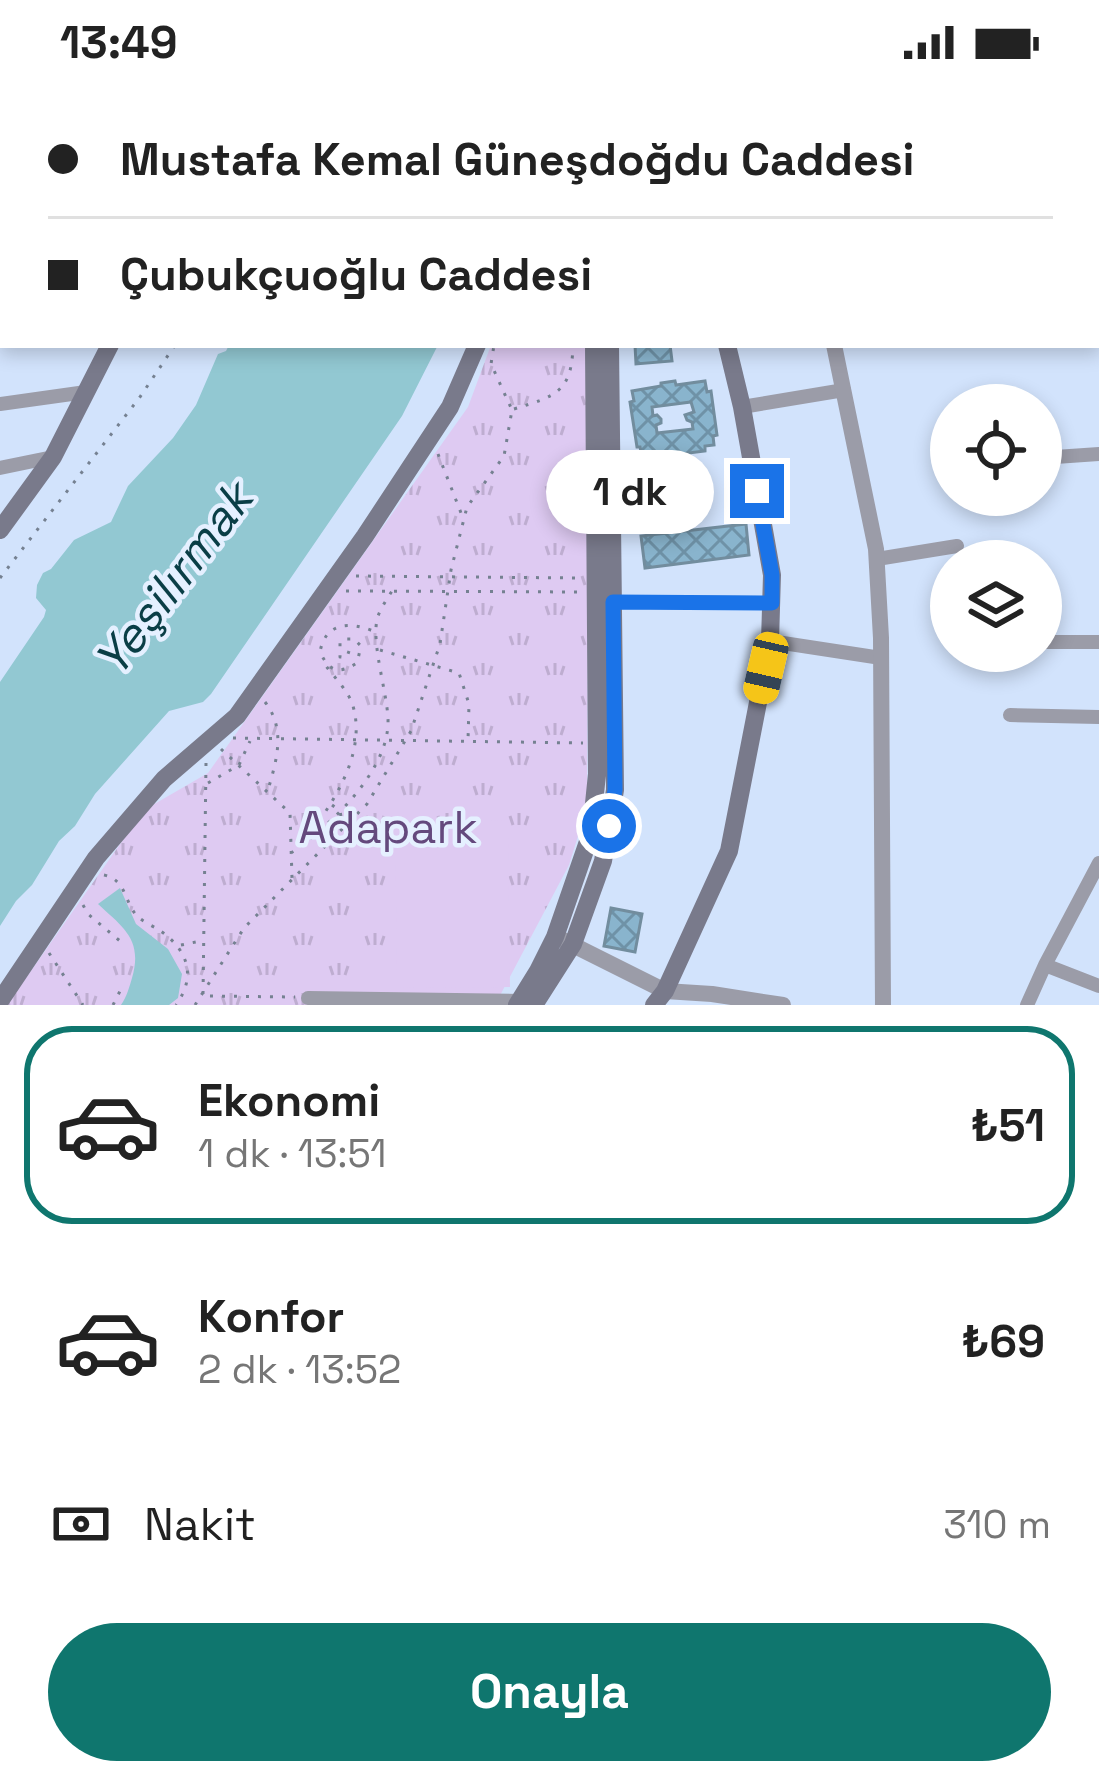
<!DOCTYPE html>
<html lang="tr">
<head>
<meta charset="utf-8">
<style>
  :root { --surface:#fff; --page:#f2f2f2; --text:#222; --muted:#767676; --line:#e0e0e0; --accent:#0f766e }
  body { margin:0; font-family:"Space Grotesk",sans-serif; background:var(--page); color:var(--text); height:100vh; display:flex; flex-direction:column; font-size:45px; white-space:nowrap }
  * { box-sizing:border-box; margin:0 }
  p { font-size:39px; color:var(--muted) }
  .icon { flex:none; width:66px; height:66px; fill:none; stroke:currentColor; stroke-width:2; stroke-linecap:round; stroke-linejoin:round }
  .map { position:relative; height:921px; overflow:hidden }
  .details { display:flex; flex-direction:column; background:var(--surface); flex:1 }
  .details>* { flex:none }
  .guide { position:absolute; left:0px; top:0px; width:1101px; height:264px; box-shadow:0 6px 18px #0003; display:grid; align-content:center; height:264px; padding:0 48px; background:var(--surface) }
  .fabs { position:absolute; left:930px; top:300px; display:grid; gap:24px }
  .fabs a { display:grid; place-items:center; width:132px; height:132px; border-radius:50%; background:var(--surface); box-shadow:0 6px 18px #0003; font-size:60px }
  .end { position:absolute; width:54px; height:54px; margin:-27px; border:15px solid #1a73e8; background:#fff; box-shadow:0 0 0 6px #fff }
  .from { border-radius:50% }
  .bubble { position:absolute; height:84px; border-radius:42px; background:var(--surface); box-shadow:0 6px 18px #0003; font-size:39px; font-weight:800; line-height:84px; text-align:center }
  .car { position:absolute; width:36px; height:72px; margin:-36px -18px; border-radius:15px; box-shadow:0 0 9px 3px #0007; background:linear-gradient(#f5c518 24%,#345 0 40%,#f5c518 0 76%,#345 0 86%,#f5c518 0) }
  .guide b { display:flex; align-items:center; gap:42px; height:114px; font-size:45px }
  .guide b+b { border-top:3px solid var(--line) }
  .guide i { width:30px; height:30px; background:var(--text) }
  ul { padding:21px 0 0; list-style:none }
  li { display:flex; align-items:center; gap:36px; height:198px; margin:0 24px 18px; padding:0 24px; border:6px solid transparent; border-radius:48px }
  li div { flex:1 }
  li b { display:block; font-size:45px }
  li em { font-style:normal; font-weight:800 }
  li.selected { border-color:var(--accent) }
  li>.icon { width:108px; height:108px; stroke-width:1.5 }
  .pay { display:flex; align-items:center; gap:30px; height:132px; padding:0 48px; font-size:45px }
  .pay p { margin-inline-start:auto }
  .primary-button { display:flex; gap:24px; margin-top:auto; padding:24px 48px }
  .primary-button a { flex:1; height:138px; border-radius:72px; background:var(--accent); color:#fff; font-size:48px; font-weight:800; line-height:138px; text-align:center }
  .status { display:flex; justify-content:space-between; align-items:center; height:84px; padding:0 60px; background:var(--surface); direction:ltr }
  .status svg { height:33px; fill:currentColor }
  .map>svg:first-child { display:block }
</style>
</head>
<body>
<div class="status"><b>13:49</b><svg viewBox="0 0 49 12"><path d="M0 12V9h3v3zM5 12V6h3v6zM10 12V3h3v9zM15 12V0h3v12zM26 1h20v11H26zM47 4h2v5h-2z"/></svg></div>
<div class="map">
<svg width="1099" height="921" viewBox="0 0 1099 921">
  <defs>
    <pattern id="park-tufts" width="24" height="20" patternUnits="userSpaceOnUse" patternTransform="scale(3)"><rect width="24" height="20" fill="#decaf2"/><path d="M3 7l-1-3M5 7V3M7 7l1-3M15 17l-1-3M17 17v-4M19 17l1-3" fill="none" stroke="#beadd0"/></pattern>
    <pattern id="building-cross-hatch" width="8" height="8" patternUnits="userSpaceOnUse" patternTransform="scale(3)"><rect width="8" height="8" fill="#89b4cd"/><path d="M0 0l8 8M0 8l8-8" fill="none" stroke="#6f92a7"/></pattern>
  </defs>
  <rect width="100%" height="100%" fill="#d2e3fc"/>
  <path fill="url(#park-tufts)" d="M491 261H589L587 723 569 781 495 921H7L144 726 208 689 468 323Z"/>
  <path fill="#decaf2" d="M508 736 510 903 397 904 395 737Z"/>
  <path fill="#92c8d2" d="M229 261H438L402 332 211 610 203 618 169 627 95 710 75 742 59 757 32 801 16 817 0 842V598L44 533 46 526 36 514 37 501 43 489 51 485 74 456 111 438 128 402 173 354 196 321 218 270 226 267Z
    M120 804 136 840 168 865 182 890 178 914 169 921H121C127 912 129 904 132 894 143 856 124 844 98 820Z"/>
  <path fill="url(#building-cross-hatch)" stroke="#728d9e" stroke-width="3" fill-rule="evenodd" d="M635 261H670L672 277 636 280Z
    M675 297 676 301 705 297 707 308 711 307 717 351 713 352 714 361 705 362V367L648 374V370L642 372 640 363H637L630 318 634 317 632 307 661 302V299ZM691 318 694 328 685 331 687 336 692 338 693 345 657 349 656 341 661 339V335L657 331 653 332 652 323Z
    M746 440 749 471 645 484 641 452Z
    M611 824 642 830 635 868 604 862Z"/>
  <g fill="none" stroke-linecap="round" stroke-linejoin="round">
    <path stroke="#758191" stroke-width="3" stroke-dasharray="3 9" stroke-linecap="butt" d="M514 325C555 312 572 309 573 261
      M438 370 463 434
      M356 492 581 494
      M0 494 140 313 175 261
      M346 507 582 508
      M380 566 459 589 469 620 468 657
      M349 567 347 573H340V559L345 555H354L361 562 357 579C338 591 329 587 320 568 325 539 349 537 373 547
      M265 618C286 645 277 675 268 706
      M233 654 583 659
      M221 665 290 729 292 794
      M206 679 203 912 295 913
      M208 699 239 681 250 657
      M332 721 340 727 343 743
      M305 756C332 721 367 670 353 622 349 608 335 594 326 582
      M291 769C330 742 390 686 388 635 387 607 370 556 378 532 381 524 387 515 392 507
      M104 791C127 796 124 819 138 833 145 839 155 843 162 848 189 868 196 893 176 921
      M83 821 88 830 120 857
      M181 861 201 857
      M49 869 83 921
      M113 921 120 907
      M195 921 244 844 367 720 411 647 440 560 451 486 467 423 504 372 512 326 491 280 494 261"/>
    <path stroke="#9b9ca8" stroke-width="14" d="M931 0 933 3
      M1027 0 1028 3
      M1098 164 1099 165
      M0 215 3 214
      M1098 254H1099
      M0 320 86 308
      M742 323 844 306
      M1041 374 1099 370
      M0 384 53 373
      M877 475 957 462
      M613 518 772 519
      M770 557 881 574
      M1041 558H1099
      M1010 631 1099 633
      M1045 881 1099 902
      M308 914 520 917
      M1027 921 1045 881 1099 779"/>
    <path stroke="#9b9ca8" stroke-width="16" d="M658 0 672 3
      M625 3 627 0
      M728 3 766 0
      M805 3V0
      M834 261 876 465 881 554 883 921
      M563 856 665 907 712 910 783 921"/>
    <path stroke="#797a8b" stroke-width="18" d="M521 0V3
      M601 0 602 3
      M218 2 227 3
      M167 3V0
      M0 15H3
      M0 446 53 373 110 261
      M0 917 96 774 164 695 237 632 365 452 450 323 477 261
      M517 921 538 887 555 853 591 749 597 690 594 261
      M534 921 573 860 603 777 615 706 610 261
      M654 921 665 907 729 767 770 557 772 491 742 323 727 261"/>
  </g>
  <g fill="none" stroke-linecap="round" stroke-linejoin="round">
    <path stroke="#1a73e8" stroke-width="15" d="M609 742 615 706 613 518 772 519V491L757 407"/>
  </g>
  <g text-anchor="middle" stroke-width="9" stroke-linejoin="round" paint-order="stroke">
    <g font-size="45" fill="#64497d" stroke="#e5f0ff">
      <text x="388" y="759">Adapark</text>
    </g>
    <g font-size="48" font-style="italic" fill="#0a3e46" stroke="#e5f0ff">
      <text transform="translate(173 495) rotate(-53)" y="17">Yeşilırmak</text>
    </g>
  </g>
</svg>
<div class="fabs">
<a><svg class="icon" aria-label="locate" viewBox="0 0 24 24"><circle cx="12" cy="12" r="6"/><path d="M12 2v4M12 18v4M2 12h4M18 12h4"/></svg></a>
<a><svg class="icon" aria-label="layers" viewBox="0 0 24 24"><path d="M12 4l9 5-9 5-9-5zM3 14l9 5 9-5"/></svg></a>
</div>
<i class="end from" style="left:609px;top:742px"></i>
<i class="end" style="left:757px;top:407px"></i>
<div class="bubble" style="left:546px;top:366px;width:168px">1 dk</div>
<i class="car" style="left:766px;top:584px;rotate:193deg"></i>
<div class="guide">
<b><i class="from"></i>Mustafa Kemal Güneşdoğdu Caddesi</b>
<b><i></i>Çubukçuoğlu Caddesi</b>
</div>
</div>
<section class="details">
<ul>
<li class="selected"><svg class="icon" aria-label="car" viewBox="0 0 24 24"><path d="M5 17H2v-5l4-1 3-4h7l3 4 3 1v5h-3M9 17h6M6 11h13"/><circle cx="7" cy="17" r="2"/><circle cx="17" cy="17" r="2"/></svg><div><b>Ekonomi</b><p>1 dk · 13:51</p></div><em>₺51</em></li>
<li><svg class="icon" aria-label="car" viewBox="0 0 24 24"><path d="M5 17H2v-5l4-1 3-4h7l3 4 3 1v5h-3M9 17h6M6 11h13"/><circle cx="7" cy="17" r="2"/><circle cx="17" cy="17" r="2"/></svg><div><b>Konfor</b><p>2 dk · 13:52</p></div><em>₺69</em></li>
</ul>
<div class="pay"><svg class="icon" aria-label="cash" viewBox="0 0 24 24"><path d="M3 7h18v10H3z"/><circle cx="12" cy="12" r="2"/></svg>Nakit<p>310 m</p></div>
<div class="primary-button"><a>Onayla</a></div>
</section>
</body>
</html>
